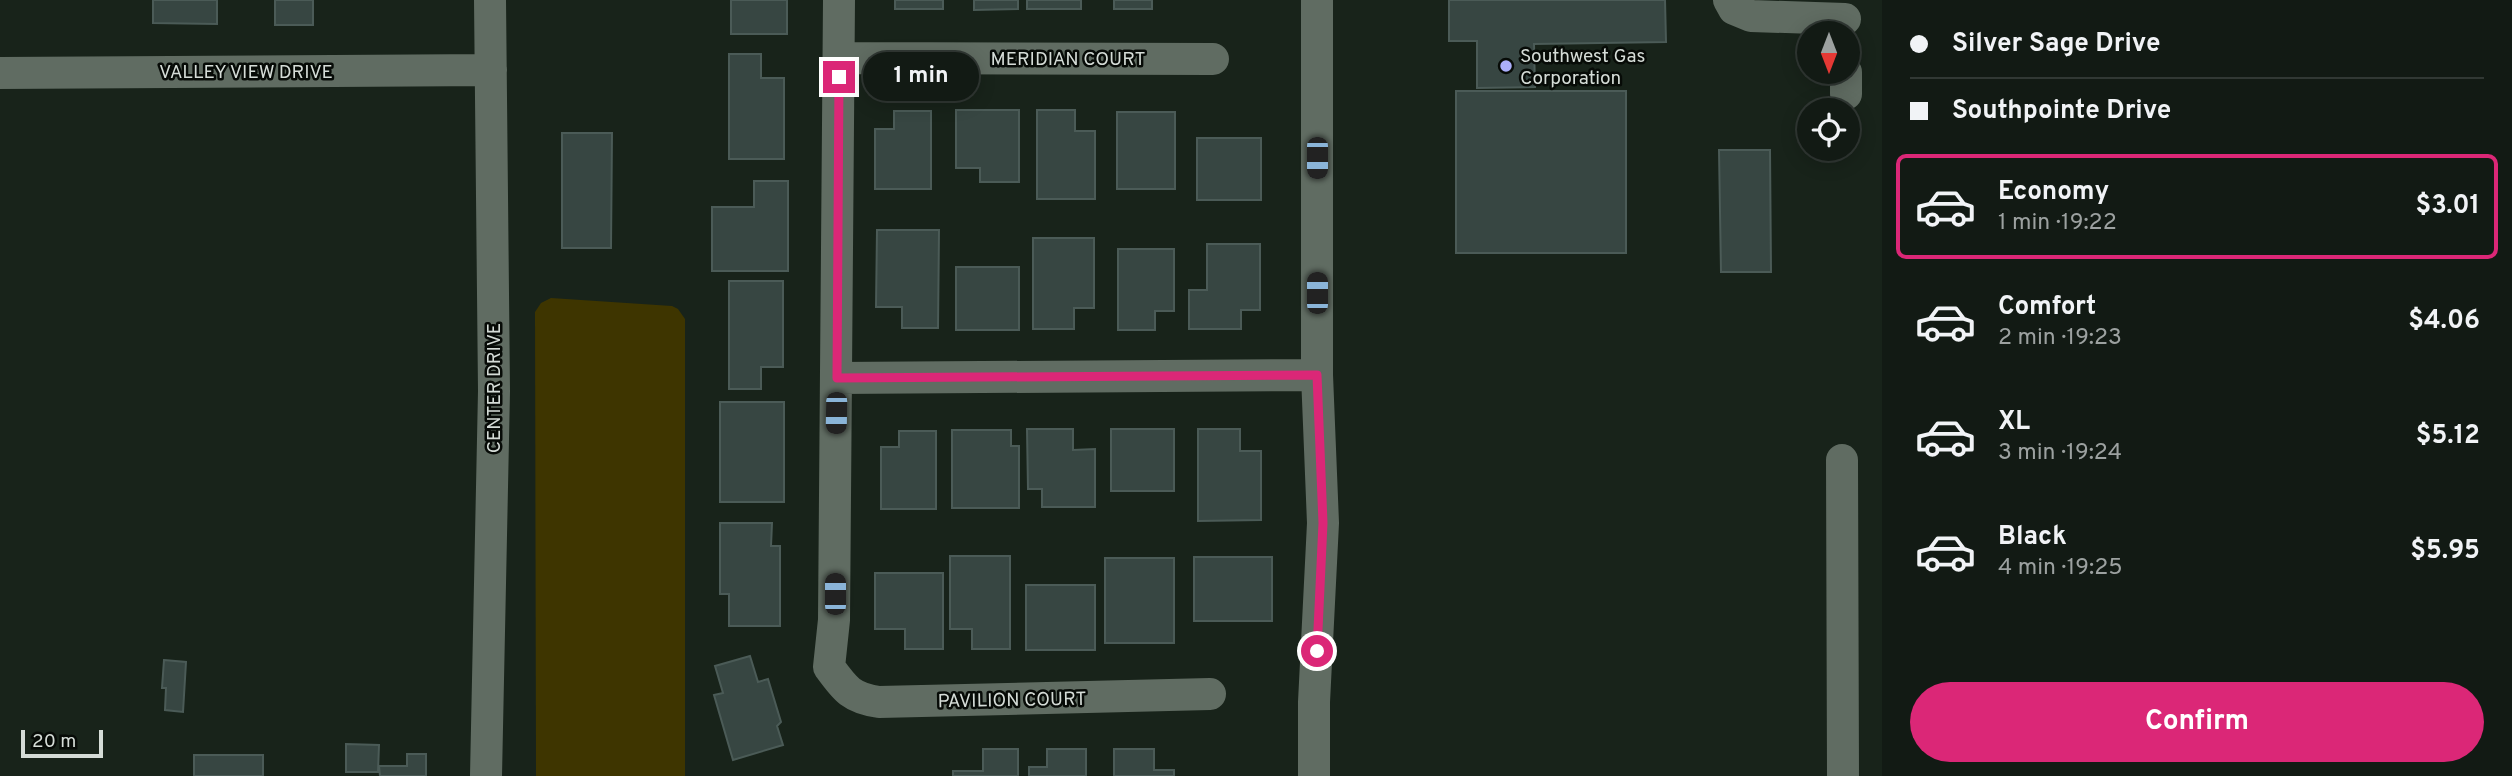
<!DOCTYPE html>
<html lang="en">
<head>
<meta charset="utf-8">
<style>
  :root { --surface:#121a14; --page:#1f2722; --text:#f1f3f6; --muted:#9ca1a0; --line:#313834; --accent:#db2777 }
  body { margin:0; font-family:Overpass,sans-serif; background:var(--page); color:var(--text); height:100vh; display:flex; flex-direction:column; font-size:26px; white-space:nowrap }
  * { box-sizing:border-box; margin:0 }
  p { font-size:23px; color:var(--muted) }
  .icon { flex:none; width:38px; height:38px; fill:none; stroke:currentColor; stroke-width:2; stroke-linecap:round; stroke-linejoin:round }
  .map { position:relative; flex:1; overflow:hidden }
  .side { display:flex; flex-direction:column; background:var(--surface); width:630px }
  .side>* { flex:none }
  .banner { display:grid; align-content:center; height:154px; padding:0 28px; background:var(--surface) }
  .needle { width:46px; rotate:180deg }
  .tools { position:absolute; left:1797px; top:21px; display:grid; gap:14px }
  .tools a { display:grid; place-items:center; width:63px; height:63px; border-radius:50%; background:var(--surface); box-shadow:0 4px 18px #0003,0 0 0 2px var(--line); font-size:35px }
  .scale { position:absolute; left:21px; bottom:18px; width:82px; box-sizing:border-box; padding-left:7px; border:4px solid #d5dcd7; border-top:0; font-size:19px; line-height:24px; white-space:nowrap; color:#d5dcd7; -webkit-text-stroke:5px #070b07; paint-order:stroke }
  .end { position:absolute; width:32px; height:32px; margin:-16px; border:9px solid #db2777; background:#fff; box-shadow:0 0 0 4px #fff }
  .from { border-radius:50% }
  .bubble { position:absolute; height:49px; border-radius:24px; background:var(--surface); box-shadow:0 4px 18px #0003,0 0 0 2px var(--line); font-size:23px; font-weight:700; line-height:49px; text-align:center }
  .car { position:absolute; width:21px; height:42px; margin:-21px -10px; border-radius:9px; box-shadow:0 0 5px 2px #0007; background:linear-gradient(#222 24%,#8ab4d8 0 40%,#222 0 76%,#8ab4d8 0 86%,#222 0) }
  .banner b { display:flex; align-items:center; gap:24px; height:66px; font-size:26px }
  .banner b+b { border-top:2px solid var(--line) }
  .banner i { width:18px; height:18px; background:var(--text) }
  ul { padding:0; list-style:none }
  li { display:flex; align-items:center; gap:21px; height:105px; margin:0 14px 10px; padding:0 14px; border:4px solid transparent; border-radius:10px }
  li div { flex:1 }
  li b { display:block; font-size:26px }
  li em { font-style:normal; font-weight:700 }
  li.active { border-color:var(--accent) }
  li>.icon { width:63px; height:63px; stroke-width:1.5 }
  .cta { display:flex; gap:14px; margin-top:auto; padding:14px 28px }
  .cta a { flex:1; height:80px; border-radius:42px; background:var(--accent); color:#fff; font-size:28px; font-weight:700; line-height:80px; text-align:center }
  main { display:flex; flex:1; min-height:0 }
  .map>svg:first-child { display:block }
</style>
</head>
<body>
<main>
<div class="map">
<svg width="1882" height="776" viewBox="0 0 1882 776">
  <rect width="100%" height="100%" fill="#18231a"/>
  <path fill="#3e3500" d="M551 298 672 306 678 309 685 319V776H536L535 312 541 303Z"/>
  <path fill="#374642" stroke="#4b5b57" stroke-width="2" d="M153 0H217V24L153 23Z
    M275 0H313V25H275Z
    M731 0H787V34H731Z
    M895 0H943V9H895Z
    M974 0H1018V9L974 10Z
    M1027 0H1081V9H1027Z
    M1114 0H1152V9H1114Z
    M1449 0H1665L1666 42 1534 44 1535 87 1477 88V41H1449Z
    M729 54H761V78H784V159H729Z
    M1456 91H1626V253H1456Z
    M956 110H1019V182H980V168H956Z
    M1037 110H1075V131H1095V199H1037Z
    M894 111H931V189H875V129H894Z
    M1117 112H1175V189H1117Z
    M562 133H612L611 248H562Z
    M1197 138H1261V200H1197Z
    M1719 150H1770L1771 272H1721Z
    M754 181H788V271H712V207H754Z
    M877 230H939L938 328H902V307H876Z
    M1033 238H1094V308H1074V329H1033Z
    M1207 244H1260V310H1241V329H1189V290H1207Z
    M1118 249H1174V311H1155V330H1118Z
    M956 267H1019V330H956Z
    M729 281H783V367H761V389H729Z
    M720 402H784V502H720Z
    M1027 429H1073V450L1095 449V507H1042V489H1028Z
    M1111 429H1174V491H1111Z
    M1198 429H1240V451H1261V520L1198 521Z
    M952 430H1011V446H1019V508H952Z
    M899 431H936V509H881V447H899Z
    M720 523H772L771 546H780V626H729V594H720Z
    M950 556H1010V649H972V629H950Z
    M1194 557H1272V621H1194Z
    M1105 558H1174V643H1105Z
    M875 573H943V649H905V629H875Z
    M1026 585H1095V650H1026Z
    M750 656 758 682 768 679 781 722 777 726 783 745 733 760 714 695 723 693 715 666Z
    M164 660 186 662 183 712 165 710 166 688H162Z
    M346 744 379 745 378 772H346Z
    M983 749H1018V776H953V771H983Z
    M1047 749H1086V776H1029V767H1047Z
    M1114 749H1154V770H1174V776H1114Z
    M407 754H426V776H380L379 766H407Z
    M194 755H263V776H194Z"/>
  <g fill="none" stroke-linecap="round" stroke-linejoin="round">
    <path stroke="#606c62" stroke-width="32" d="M839 0 834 620 829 667C845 689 851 698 879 702L1210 694
      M1729 0 1734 9 1751 16 1845 19
      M839 58 1213 59
      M1846 72V94
      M0 73 491 70
      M837 378 1317 375
      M1842 460 1843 776
      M486 776 494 391 490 0
      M1314 776V702L1323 523 1317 375V0"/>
  </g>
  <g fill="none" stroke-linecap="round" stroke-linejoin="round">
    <path stroke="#db2777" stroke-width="9" d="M839 77 837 378 1317 375 1323 523 1317 651"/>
  </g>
  <circle fill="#abaffb" stroke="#070b07" stroke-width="2.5" cx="1506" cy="66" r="7"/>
  <g text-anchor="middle" stroke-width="5" stroke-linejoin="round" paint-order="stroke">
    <g font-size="19" fill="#d5dcd7" stroke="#070b07" text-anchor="start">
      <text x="1520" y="62">Southwest Gas<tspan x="1520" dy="22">Corporation</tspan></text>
    </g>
    <g font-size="19" fill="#d5dcd7" stroke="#070b07">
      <text x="1068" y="65">MERIDIAN COURT</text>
      <text x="246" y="78">VALLEY VIEW DRIVE</text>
      <text transform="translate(493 388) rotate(-90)" y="7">CENTER DRIVE</text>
      <text transform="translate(1012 699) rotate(-1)" y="7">PAVILION COURT</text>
    </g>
  </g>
</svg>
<div class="tools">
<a><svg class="needle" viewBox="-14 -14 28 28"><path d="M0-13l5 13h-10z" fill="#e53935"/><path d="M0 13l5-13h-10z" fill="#9ca1a0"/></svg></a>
<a><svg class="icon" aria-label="locate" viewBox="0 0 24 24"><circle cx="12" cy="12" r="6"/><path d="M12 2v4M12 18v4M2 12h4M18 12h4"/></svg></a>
</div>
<div class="scale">20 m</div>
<i class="end from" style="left:1317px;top:651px"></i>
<i class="end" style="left:839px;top:77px"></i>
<div class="bubble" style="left:863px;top:52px;width:116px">1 min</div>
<i class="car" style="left:1317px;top:158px;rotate:180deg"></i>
<i class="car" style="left:1317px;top:293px;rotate:0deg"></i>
<i class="car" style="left:836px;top:413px;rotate:181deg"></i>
<i class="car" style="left:835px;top:594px;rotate:0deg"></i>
</div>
<section class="side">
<div class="banner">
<b><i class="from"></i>Silver Sage Drive</b>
<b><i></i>Southpointe Drive</b>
</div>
<ul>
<li class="active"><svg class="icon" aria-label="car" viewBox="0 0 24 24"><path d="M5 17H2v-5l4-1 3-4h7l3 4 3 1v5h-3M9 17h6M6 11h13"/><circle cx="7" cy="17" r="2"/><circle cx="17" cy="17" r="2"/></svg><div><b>Economy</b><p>1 min · 19:22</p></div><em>$3.01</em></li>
<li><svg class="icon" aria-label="car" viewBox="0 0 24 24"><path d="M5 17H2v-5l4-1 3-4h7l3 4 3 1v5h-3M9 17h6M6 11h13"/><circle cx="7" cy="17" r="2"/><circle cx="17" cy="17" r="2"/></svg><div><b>Comfort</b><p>2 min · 19:23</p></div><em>$4.06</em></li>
<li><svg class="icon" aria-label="car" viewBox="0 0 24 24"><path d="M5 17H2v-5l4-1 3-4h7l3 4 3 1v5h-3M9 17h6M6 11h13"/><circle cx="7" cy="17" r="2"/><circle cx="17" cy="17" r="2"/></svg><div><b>XL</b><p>3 min · 19:24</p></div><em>$5.12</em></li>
<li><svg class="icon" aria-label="car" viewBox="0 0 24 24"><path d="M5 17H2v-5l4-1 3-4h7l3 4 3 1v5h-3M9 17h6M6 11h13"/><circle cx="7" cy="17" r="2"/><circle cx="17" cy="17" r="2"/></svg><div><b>Black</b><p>4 min · 19:25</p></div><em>$5.95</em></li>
</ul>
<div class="cta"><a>Confirm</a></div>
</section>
</main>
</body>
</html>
